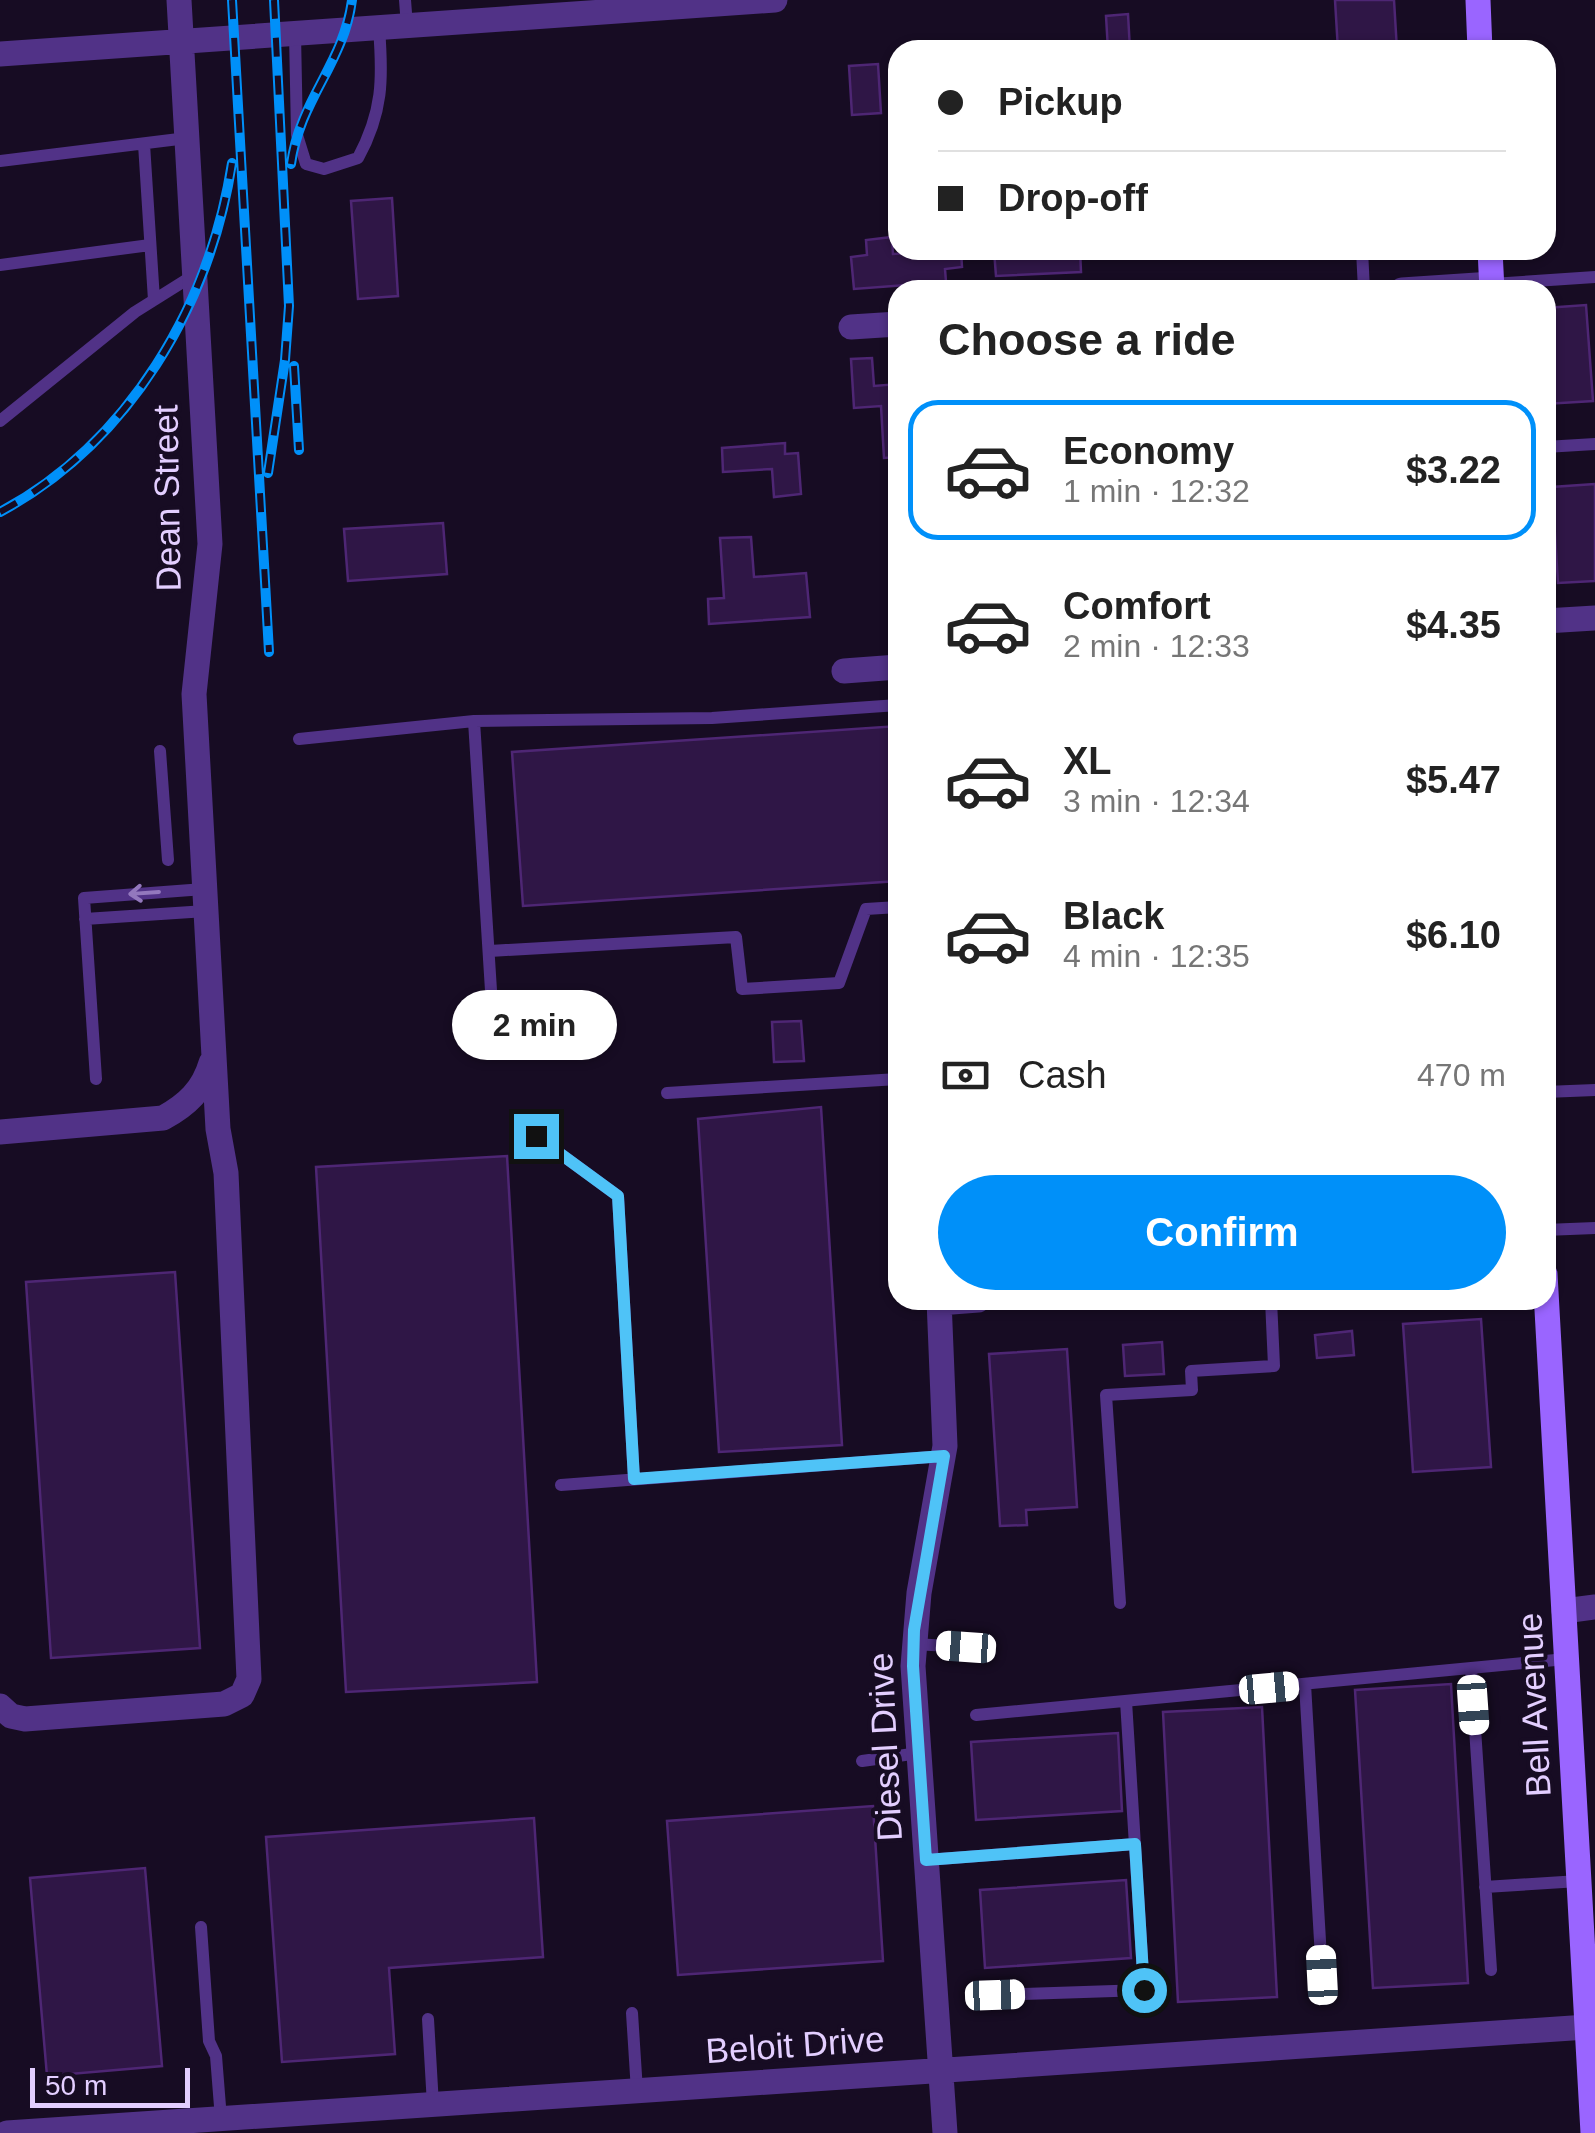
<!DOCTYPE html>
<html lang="en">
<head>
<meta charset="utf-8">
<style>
  :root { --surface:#fff; --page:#f2f2f2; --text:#222; --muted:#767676; --line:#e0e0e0; --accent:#0090f9 }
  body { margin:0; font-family:Arial,sans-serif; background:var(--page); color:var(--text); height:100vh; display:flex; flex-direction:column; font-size:38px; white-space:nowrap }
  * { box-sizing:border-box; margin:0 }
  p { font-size:32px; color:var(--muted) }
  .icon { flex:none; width:55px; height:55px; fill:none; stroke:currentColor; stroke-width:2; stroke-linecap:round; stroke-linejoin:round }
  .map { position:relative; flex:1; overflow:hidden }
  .sheet { position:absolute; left:888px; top:280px; width:668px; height:1030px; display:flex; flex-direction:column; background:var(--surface); border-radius:30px; box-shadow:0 2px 8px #0004 }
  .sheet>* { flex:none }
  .top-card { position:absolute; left:888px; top:40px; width:668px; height:220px; border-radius:30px; box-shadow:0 2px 8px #0004; display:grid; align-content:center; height:220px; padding:0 50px; background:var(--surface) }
  .scale { position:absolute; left:30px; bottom:25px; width:160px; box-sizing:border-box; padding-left:10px; border:5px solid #e3ceff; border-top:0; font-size:28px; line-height:35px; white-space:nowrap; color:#e3ceff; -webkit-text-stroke:8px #170c23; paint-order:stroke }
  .end { position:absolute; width:45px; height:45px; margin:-22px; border:12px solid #4fc3f7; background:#111; box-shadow:0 0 0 5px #111 }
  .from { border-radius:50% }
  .bubble { position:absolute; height:70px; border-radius:35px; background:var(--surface); box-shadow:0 2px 8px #0004; font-size:32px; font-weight:700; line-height:70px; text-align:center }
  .car { position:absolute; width:30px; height:60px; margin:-30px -15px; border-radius:12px; box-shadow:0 0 8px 2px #0007; background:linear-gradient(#fff 24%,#345 0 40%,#fff 0 76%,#345 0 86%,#fff 0) }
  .top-card b { display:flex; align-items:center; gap:35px; height:95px; font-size:38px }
  .top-card b+b { border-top:2px solid var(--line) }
  .top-card i { width:25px; height:25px; background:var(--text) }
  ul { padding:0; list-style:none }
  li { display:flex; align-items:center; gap:30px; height:140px; margin:0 20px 15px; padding:0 30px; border:5px solid transparent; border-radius:30px }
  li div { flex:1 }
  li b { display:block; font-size:38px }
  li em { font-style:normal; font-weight:700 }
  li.selected { border-color:var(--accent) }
  li>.icon { width:90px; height:90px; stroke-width:1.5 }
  h2 { padding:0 50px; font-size:45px; line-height:120px }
  .pay { display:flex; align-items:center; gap:25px; height:110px; padding:0 50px; font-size:38px }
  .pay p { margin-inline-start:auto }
  .primary-button { display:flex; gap:20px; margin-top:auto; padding:20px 50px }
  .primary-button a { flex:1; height:115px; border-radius:60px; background:var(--accent); color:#fff; font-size:40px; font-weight:700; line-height:115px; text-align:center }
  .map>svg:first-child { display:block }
</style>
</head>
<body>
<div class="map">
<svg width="1595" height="2133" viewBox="0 0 1595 2133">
  <rect width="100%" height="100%" fill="#170c23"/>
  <path fill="#2f1646" stroke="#4e2674" stroke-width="2.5" d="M1335 0H1394L1397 50H1338Z
    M1128 14 1130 50H1108L1106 16Z
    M878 64 881 113 852 115 849 66Z
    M392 198 398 296 358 299 351 201Z
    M892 237 893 254 961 250 962 267 945 269 946 282 854 289 851 257 867 255 866 240Z
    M994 250H1080L1081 272 996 276Z
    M1586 305 1593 401 1545 404V308Z
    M872 358 874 386 898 384V457L884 458 881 406 854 408 851 359Z
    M785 443V454L798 453 801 494 774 497 772 469 723 472 722 448Z
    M1595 484V581L1558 583 1552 487Z
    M443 523 447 574 348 581 344 529Z
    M751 537 754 577 806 573 810 617 709 624 708 599 724 598 720 538Z
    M898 726V881L523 906 512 752Z
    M801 1021 804 1061 774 1062 772 1022Z
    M821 1107 842 1445 719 1452 698 1119Z
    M507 1156 537 1682 346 1692 316 1167Z
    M175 1272 200 1648 51 1658 26 1282Z
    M1481 1319 1491 1467 1413 1472 1403 1324Z
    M1352 1331 1354 1355 1317 1358 1315 1335Z
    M1162 1342 1164 1374 1125 1376 1123 1345Z
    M1067 1349 1077 1507 1026 1510 1027 1525 1000 1526 989 1354Z
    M1451 1684 1468 1983 1373 1988 1355 1690Z
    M1262 1707 1277 1997 1178 2002 1163 1712Z
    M1118 1733 1122 1811 976 1820 971 1742Z
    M873 1806 883 1961 678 1975 667 1821Z
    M534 1818 543 1957 389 1968 395 2054 282 2062 266 1837Z
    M145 1868 162 2066 47 2076 30 1878Z
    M1126 1880 1131 1958 985 1968 980 1890Z"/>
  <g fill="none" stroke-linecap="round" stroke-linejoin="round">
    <path stroke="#513287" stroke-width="12" d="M405 0 407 26
      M295 34 297 135 306 164 324 169 358 158C383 112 383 79 379 28
      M144 144 154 300
      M0 161 187 138
      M1362 250 1364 290
      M0 265 150 245
      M1492 284 1595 277
      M0 421 135 312 194 275
      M1545 447 1595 444
      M474 721 494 1038
      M299 739 474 721 712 718 898 705
      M160 751 168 860
      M85 919 206 911
      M490 951 736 937 742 989 839 983 866 909 898 907
      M96 1079 84 898 204 889
      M1545 1092 1595 1090
      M667 1093 898 1079
      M536 1136 618 1196 634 1479
      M1545 1230 1595 1228
      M561 1485 944 1456
      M1120 1603 1106 1395 1192 1390 1191 1371 1274 1366 1271 1300
      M914 1644 966 1647
      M1471 1668 1491 1970
      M1305 1684 1322 1975
      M976 1715 1566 1659
      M862 1761 919 1753
      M926 1860 1135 1844
      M1485 1887 1579 1881
      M201 1927 209 2041 216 2056 221 2119
      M995 1995 1144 1990 1126 1701
      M632 2013 637 2091
      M428 2019 433 2105"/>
    <path stroke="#513287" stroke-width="25" d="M0 54 775 0
      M1402 290 1492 284
      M851 327 898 324
      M844 671 898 667
      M0 1132 163 1118C187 1105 203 1090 211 1063
      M939 1300 945 1446 919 1593 913 1666 945 2133
      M939 1303 978 1300
      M1564 1611 1595 1607
      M0 1706 11 1716 25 1719 224 1704 242 1695 249 1679 226 1173 218 1129 194 694 210 544 179 0
      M7 2133 1587 2027"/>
    <path stroke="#513287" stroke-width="25" d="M1545 621 1595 618"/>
    <path stroke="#9a65ff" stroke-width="25" d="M1478 0 1480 50
      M1490 250 1492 290
      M1545 1274 1593 2133"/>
    <g stroke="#0090f9" stroke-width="10">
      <path id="rail" d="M232 0 269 652
        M291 164C300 99 344 63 352 0
        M294 366 299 450
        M268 473 285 360 289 306 274 0
        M0 512C129 443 210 305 232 163"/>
    </g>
    <use href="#rail" stroke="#170c23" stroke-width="6" stroke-dasharray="19" stroke-linecap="butt"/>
  </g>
  <defs><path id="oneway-shaft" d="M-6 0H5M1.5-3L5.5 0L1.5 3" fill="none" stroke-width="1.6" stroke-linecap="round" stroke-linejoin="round" transform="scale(2.5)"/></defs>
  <use stroke="#9378bd" href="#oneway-shaft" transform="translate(144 893) rotate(176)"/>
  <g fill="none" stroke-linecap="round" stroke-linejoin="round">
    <path stroke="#4fc3f7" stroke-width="12" d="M536 1136 618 1196 634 1479 944 1456 914 1630 913 1666 926 1860 1135 1844 1144 1990"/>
  </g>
  <g text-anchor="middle" stroke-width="8" stroke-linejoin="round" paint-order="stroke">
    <g font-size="35" fill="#e3ceff" stroke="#170c23">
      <text transform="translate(167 498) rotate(-91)" y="12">Dean Street</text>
      <text transform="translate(1534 1705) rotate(-93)" y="12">Bell Avenue</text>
      <text transform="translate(885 1747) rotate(-93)" y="12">Diesel Drive</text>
      <text transform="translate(795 2045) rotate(-4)" y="12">Beloit Drive</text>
    </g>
  </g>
</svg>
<div class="scale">50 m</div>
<i class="end from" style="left:1144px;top:1990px"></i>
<i class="end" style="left:536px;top:1136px"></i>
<div class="bubble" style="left:452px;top:990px;width:165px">2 min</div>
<i class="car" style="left:966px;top:1647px;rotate:274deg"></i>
<i class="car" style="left:1269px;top:1688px;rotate:85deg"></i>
<i class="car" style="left:1473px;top:1705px;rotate:176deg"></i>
<i class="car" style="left:1322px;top:1975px;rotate:357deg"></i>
<i class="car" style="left:995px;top:1995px;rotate:88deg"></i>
<div class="top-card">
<b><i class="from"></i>Pickup</b>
<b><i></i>Drop-off</b>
</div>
<section class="sheet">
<h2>Choose a ride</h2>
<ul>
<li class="selected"><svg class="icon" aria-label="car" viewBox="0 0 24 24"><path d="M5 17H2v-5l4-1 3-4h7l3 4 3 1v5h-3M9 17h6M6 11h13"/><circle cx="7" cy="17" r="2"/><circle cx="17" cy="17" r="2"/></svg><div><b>Economy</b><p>1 min · 12:32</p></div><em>$3.22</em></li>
<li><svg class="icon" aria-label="car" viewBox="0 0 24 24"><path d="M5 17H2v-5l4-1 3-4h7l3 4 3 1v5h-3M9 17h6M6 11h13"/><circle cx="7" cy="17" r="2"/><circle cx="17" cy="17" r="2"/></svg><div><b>Comfort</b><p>2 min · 12:33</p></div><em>$4.35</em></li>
<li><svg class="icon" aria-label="car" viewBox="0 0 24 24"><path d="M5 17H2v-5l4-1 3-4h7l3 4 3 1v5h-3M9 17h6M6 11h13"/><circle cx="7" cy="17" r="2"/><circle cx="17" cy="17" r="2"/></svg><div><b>XL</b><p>3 min · 12:34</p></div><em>$5.47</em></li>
<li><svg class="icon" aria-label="car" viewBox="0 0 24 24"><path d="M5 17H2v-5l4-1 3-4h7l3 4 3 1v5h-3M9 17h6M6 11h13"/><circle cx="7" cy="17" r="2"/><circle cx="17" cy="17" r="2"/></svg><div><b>Black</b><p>4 min · 12:35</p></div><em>$6.10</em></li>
</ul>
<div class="pay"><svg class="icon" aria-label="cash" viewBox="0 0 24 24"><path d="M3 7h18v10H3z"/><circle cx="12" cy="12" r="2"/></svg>Cash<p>470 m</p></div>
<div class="primary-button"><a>Confirm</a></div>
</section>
</div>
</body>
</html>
